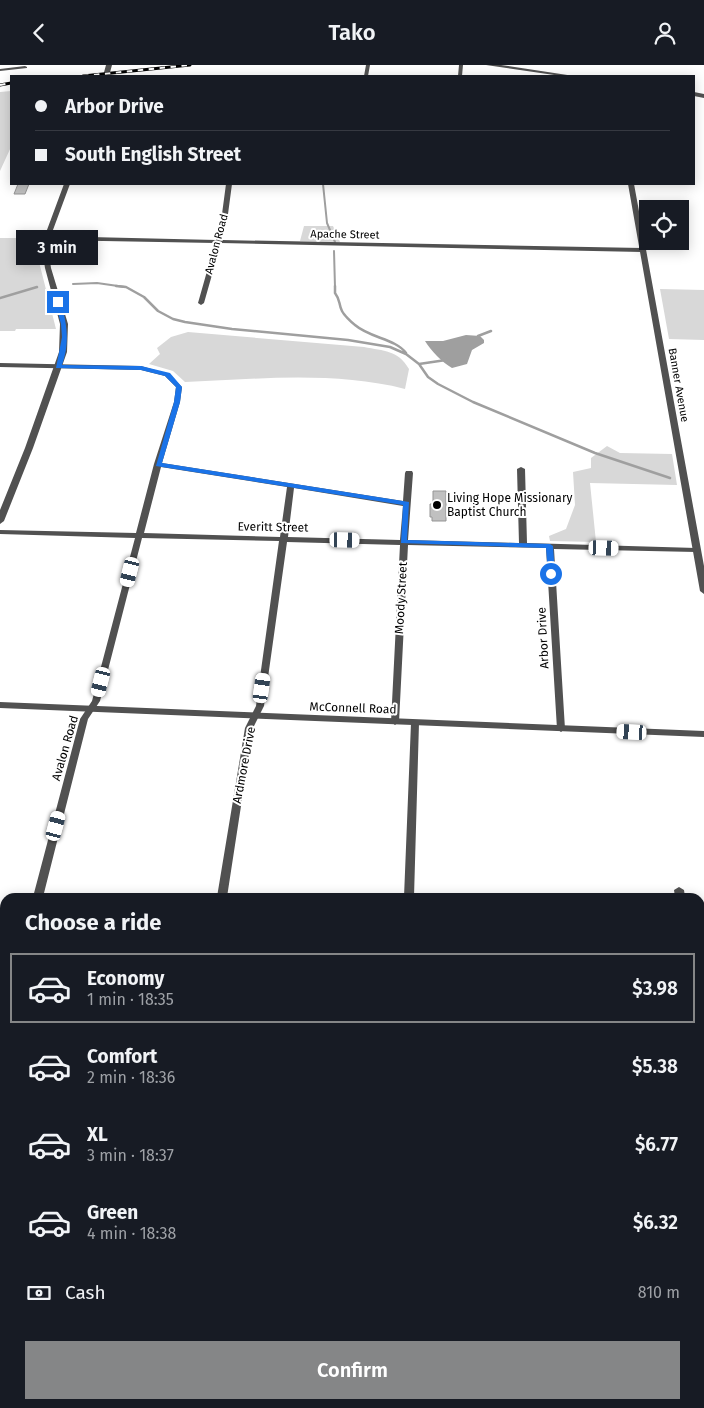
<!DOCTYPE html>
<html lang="en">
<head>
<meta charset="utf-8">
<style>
  :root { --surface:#171b24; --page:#242831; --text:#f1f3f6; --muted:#9ea1a6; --line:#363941; --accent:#858687 }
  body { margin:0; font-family:"Fira Sans",sans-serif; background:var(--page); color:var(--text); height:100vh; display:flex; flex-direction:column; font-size:19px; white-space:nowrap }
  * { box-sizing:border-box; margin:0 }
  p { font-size:16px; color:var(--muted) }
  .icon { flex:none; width:28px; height:28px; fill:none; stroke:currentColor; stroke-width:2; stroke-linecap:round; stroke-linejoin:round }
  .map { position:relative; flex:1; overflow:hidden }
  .drawer { position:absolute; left:0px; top:828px; width:705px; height:516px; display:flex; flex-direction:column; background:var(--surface); border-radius:15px 15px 0 0; box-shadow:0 2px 12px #0003 }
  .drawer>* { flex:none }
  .top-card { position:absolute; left:10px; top:10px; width:685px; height:110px; border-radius:0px; box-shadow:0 2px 12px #0003; display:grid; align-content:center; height:110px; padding:0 25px; background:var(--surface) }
  .buttons { position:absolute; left:639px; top:135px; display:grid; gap:10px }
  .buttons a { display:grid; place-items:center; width:50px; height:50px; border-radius:0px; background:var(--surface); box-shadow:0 2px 12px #0003; font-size:25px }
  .end { position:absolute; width:22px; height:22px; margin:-11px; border:6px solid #1a73e8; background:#fff; box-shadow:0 0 0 2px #fff }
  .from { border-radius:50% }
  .bubble { position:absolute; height:35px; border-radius:0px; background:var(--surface); box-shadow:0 2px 12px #0003; font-size:16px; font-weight:600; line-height:35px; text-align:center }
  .car { position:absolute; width:15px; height:30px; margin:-15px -8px; border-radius:6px; box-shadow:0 0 4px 1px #0007; background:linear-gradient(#fff 24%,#345 0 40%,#fff 0 76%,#345 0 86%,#fff 0) }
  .top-card b { display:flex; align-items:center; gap:18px; height:48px; font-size:19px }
  .top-card b+b { border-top:1px solid var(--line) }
  .top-card i { width:12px; height:12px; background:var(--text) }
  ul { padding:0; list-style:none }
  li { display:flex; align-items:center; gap:15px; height:70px; margin:0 10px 8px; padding:0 15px; border:2px solid transparent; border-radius:0px }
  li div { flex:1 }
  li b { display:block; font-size:19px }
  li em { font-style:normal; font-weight:600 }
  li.active { border-color:var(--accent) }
  li>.icon { width:45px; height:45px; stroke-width:1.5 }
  h2 { padding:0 25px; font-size:22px; line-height:60px }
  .pay { display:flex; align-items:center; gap:12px; height:55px; padding:0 25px; font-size:19px }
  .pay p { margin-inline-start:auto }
  .primary-button { display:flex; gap:10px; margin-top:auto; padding:10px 25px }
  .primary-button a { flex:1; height:58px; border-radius:0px; background:var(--accent); color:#fff; font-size:20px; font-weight:600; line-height:58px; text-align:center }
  header { display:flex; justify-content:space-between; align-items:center; height:65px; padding:0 25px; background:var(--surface); font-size:22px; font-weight:600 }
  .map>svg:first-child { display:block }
</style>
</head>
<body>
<header><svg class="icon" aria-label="back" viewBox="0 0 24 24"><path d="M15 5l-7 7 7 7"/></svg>Tako<svg class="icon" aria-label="person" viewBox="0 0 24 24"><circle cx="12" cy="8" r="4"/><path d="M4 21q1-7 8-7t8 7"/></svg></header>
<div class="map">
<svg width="704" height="1343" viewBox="0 0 704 1343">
  <rect width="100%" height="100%" fill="#fff"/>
  <path fill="#d8d8d8" d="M11 26V82L0 106V27Z
    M304 161H333L340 177 300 176Z
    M0 173H39L36 185 56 264H16L15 266H0Z
    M660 224 704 225V275L669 274Z
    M188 267 364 282C384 286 398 285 409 304L405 324C334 306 258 314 185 317L173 306 149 299 160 289 157 283 171 272Z
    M607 381 620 388 672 389 677 420 590 418 596 477 550 476 549 471 566 464 575 440 573 407 591 403V393Z"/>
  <path fill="#9f9f9f" d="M466 270 480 271 484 275V278L472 285 467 299 452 303C442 297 431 286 425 276H443Z"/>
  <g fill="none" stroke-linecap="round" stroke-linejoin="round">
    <path stroke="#9f9f9f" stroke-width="2" d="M323 119 327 158 335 177
      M334 186 335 222
      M73 219 97 218 125 222"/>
    <path stroke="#9f9f9f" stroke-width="2.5" d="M116 221 126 222 144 232 158 246 173 254 185 257 232 264 348 275 390 282 406 289 419 299 428 312 438 319 473 337 595 388 670 413
      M335 221V228C341 236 338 238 342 246 344 250 351 257 355 260 370 273 396 274 406 288
      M0 233 37 222
      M478 271 491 266
      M419 299 446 295"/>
  </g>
  <path fill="#c0c0c0" stroke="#959595" d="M18 119H29L25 129H14Z
    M433 426H446V456H432V452H430V439H433Z"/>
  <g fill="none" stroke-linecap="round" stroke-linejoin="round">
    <g stroke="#dbdbdb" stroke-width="2">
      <path id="primary" d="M0 901 5 902V913L0 912Z
        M0 934 5 935V946L0 945Z
        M700 1227 704 1228V1243L700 1242Z
        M700 1265 704 1266V1281L700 1280Z"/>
    </g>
    <path fill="#515151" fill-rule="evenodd" d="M366 0H370L368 11H364Z
      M459 0H463L462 11H458Z
      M25 1 27 2V3L0 6V4Z
      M226 119H232L228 149 222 175 642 183 645 185 642 187 221 178 204 238 201 240 198 238 215 178 47 175 44 173 47 171 216 175 222 149Z
      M0 298 141 301 169 309 182 322 180 337 162 398 403 436 405 408 406 406H412L413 408 408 475 519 478 517 404 521 402 525 404 527 478 696 483 700 485 696 487 554 484 565 664 561 667 557 664 546 483 408 480 399 657 395 660 391 657 400 480 287 477 264 641 253 663 227 832H217L245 663 256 641 279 476 142 473 100 636 88 654 43 832H33L80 654 92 636 135 473 0 469V465L136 468 154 399 174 337 176 322 165 311 141 305 0 302ZM161 402 287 422 280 472 144 468ZM294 423 403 441 400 475 288 472Z
      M415 655 419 658 414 832H404L411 658Z
      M679 822 684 825 685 832H675L674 825Z
      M700 911H704V919H700Z
      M5 946V969L4 972 0 973V950L1 947Z
      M0 1055H5V1063H0Z
      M700 1094H704V1102H700Z
      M143 1339H155V1343H143Z
      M387 1339H399V1343H387Z"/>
    <path fill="#515151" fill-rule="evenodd" d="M106 0H112L109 11H103Z
      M486 0H501L574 11H561Z
      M694 27 704 29V33L694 31Z
      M64 119H70L50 173 48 183 51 203 68 259 67 287 33 383 4 456 0 459V445L25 383 59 287 60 259 45 203 42 183 44 173Z
      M628 119H634L704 501V529L700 526Z
      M0 637 704 666V672L0 643Z"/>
    <use href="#primary" fill="#000" fill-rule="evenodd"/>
    <g stroke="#000" stroke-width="3">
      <path id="rail" d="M83 11 190 0
        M0 20 11 18"/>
    </g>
    <use href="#rail" stroke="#fff" stroke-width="2" stroke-dasharray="5.5" stroke-linecap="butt"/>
  </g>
  <path fill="#1a73e8" d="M58 235 61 237C67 260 70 277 62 300L141 301 170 308 182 322 180 337 162 398 409 437 407 475 550 479 553 481 555 509 551 511 548 509 546 483 401 478 403 440 156 401 174 337 176 322 165 311 141 305 56 303 62 272 61 259 55 237Z"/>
  <circle fill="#000" stroke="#fff" stroke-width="2" cx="437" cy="440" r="5"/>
  <g text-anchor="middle" stroke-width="4" stroke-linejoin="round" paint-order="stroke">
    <g font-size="11" fill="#000" stroke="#fff">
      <text transform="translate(345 169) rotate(1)" y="4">Apache Street</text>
      <text transform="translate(216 179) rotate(-75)" y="4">Avalon Road</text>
      <text transform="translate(679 320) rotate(80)" y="4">Banner Avenue</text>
    </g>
    <g font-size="12" fill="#000" stroke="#fff" text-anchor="start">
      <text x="447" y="437">Living Hope Missionary<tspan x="447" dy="14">Baptist Church</tspan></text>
    </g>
    <g font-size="12" fill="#000" stroke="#fff">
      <text transform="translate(273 462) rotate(1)" y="4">Everitt Street</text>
      <text transform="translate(401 533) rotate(-87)" y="4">Moody Street</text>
      <text transform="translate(543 573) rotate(-93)" y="4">Arbor Drive</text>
      <text transform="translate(353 643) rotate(2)" y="4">McConnell Road</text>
      <text transform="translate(65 683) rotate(-74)" y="4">Avalon Road</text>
      <text transform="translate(244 700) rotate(-79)" y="4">Ardmore Drive</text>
    </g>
  </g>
</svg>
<div class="buttons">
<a><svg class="icon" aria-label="locate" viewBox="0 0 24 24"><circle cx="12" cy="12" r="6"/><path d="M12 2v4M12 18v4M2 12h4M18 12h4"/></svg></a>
</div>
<i class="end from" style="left:551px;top:509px"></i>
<i class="end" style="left:58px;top:237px"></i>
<div class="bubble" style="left:16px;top:165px;width:82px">3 min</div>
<i class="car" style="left:345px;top:475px;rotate:91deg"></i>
<i class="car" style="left:604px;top:483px;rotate:92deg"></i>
<i class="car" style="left:130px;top:507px;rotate:194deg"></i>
<i class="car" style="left:101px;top:617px;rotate:194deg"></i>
<i class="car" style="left:262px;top:623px;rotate:8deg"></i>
<i class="car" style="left:632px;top:667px;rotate:273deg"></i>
<i class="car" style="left:56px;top:761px;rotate:15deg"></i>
<div class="top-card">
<b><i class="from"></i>Arbor Drive</b>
<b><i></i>South English Street</b>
</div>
<section class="drawer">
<h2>Choose a ride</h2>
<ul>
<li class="active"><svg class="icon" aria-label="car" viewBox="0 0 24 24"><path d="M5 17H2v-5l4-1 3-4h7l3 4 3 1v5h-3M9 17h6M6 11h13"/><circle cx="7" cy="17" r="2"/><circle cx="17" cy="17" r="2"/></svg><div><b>Economy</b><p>1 min · 18:35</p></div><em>$3.98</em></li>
<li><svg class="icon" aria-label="car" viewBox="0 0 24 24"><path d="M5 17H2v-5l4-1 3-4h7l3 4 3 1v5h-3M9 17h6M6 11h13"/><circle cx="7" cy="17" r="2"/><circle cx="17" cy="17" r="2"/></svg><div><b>Comfort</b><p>2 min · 18:36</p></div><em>$5.38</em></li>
<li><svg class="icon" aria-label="car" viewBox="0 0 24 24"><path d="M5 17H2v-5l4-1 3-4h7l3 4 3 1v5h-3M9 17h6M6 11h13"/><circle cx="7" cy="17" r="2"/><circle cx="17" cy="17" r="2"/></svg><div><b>XL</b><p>3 min · 18:37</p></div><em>$6.77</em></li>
<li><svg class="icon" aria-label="car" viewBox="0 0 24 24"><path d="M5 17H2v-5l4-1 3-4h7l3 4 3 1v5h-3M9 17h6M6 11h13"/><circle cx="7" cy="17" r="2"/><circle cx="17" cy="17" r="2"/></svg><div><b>Green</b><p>4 min · 18:38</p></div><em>$6.32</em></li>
</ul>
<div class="pay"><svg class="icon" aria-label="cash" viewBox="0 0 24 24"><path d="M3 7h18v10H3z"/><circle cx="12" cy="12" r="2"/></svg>Cash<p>810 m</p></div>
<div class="primary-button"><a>Confirm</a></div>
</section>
</div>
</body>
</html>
